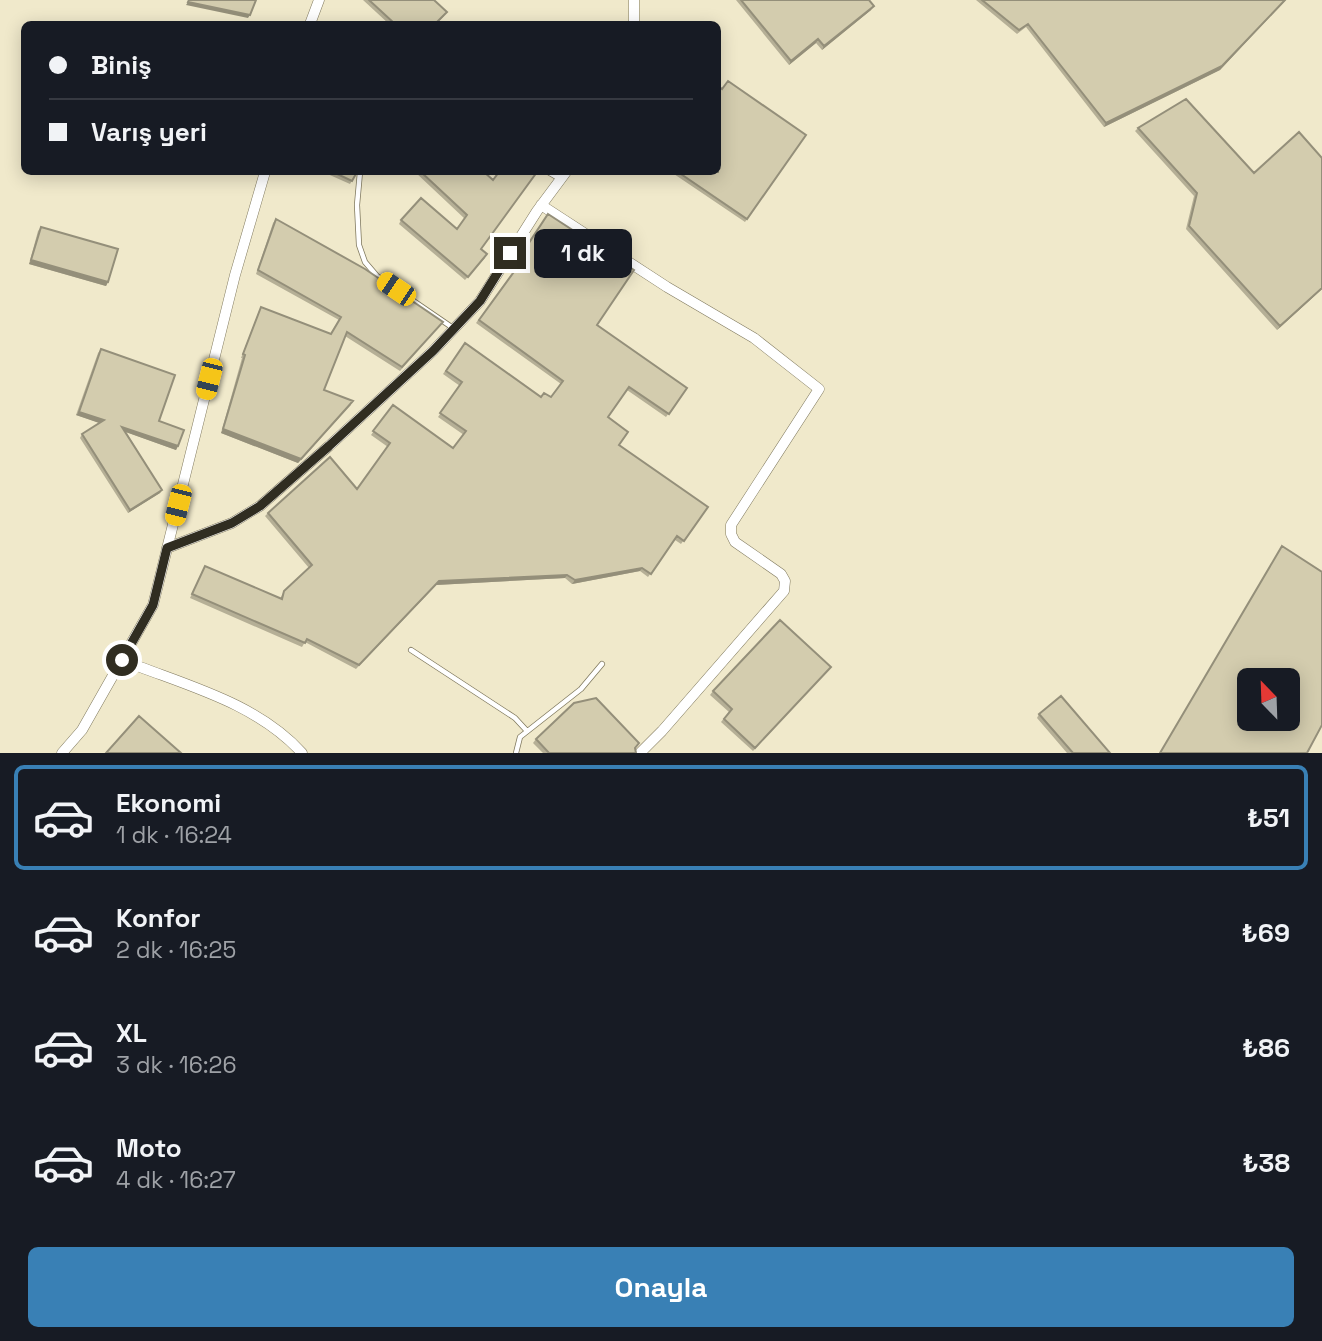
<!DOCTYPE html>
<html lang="tr">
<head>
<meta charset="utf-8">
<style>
  :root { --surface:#171b24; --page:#20242c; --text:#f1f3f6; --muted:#9ea1a6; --line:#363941; --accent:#3980b5 }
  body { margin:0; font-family:"Space Grotesk",sans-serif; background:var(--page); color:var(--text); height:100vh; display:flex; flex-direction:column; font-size:26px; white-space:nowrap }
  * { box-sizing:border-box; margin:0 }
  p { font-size:23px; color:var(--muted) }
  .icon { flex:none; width:38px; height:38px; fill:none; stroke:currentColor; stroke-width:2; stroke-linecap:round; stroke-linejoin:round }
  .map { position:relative; height:753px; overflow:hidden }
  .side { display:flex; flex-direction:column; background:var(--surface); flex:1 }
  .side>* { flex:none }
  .guide { position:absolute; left:21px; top:21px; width:700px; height:154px; border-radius:10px; box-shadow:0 4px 18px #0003; display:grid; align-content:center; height:154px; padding:0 28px; background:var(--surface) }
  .needle { width:46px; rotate:337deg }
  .fabs { position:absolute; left:1237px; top:668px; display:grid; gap:14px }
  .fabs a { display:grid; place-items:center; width:63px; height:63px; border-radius:10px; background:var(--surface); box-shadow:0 4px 18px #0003; font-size:35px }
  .end { position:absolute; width:32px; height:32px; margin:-16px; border:9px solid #302d21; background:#fff; box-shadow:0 0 0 4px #fff }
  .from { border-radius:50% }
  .bubble { position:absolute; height:49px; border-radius:10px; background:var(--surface); box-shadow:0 4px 18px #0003; font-size:23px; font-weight:700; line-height:49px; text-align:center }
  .car { position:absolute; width:21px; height:42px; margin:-21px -10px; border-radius:9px; box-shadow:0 0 5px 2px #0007; background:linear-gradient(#f5c518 24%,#345 0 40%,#f5c518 0 76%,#345 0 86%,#f5c518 0) }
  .guide b { display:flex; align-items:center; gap:24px; height:66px; font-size:26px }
  .guide b+b { border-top:2px solid var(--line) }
  .guide i { width:18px; height:18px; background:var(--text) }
  ul { padding:12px 0 0; list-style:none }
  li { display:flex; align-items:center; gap:21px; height:105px; margin:0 14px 10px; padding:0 14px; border:4px solid transparent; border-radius:10px }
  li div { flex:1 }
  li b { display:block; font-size:26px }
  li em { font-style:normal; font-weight:700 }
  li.active { border-color:var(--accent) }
  li>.icon { width:63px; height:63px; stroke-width:1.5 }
  .cta { display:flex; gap:14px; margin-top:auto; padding:14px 28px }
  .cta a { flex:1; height:80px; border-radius:10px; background:var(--accent); color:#fff; font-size:28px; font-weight:700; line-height:80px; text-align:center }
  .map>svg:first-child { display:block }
</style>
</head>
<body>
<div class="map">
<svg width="1322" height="753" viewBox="0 0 1322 753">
  <rect width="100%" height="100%" fill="#f0e9cb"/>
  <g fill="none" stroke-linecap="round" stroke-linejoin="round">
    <g stroke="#7f785d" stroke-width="6">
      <path id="lane" d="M360 172 357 205 359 245 365 262 377 276 453 328
        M548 172 560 179
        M411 650 515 718 527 731
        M516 753 520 737 581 689 602 664"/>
    </g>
    <g stroke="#7f785d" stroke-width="11">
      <path id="street" d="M634 0V24
        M310 24 319 0
        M541 205 667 287 754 338 819 389 731 525V534L735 542 781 574 785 581 784 591 662 731 640 753
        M167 548 232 523 260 506 329 446 433 351 480 301 537 211 566 172
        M122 660C184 685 256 702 302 753
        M62 753 82 730 153 605 235 275 265 172"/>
    </g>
    <use href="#lane" stroke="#fff" stroke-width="4.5"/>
    <use href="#street" stroke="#fff" stroke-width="10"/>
  </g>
  <path fill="#b5af96" d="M363 0H434L444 16 436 24H389Z
    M736 0H869L871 10 822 50 816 43 789 65Z
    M976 0H1286L1220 70 1104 127 1026 27 1017 34Z
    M722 89 806 135 745 222 671 172H718Z
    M1138 128 1254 173 1322 158V289L1277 330 1186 229 1194 196 1135 131Z
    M323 172H357L350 184Z
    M415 172H484L481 249 485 258 465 280 399 224 401 220 457 229 465 219Z
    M548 214 597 325 687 388 666 417 627 390 608 417 619 445 708 507 681 544 675 540 648 577 640 571 572 584 565 578 436 585 356 669 305 642 302 647 190 598 205 566 280 599 284 591 309 568 265 516 268 513 357 489 388 447 371 435 393 405 453 448 464 435 438 417 460 386 443 374 465 343 541 397H551L561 384 476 323 513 272 511 270Z
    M276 219 443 322 400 371 345 336 324 390 351 405 298 463 221 433 242 358H241L259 311 261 307 330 334 339 320 256 274 273 223Z
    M41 227 108 282 106 286 29 264 38 231Z
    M101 349 178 446 176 450 126 432 162 490 160 493 128 513 80 438 82 434 100 423 76 415 98 353Z
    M828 670 753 751 721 722 729 712 710 695 713 691Z
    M1039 714 1110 753H1067L1037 718Z
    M536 739 635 748 636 753H543L533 743Z"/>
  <path fill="#948f7a" d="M1285 0 1220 70 1104 127 1106 123Z
    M188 2 250 15 248 18 186 5Z
    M874 6 871 10 822 50 824 46Z
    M818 39 816 43 789 65 791 61Z
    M31 260 108 282 106 286 29 264Z
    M1322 288V289L1277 330 1280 326Z
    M353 401 298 463 221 433 223 429Z
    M79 412 104 420 102 424 76 415Z
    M122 427 178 446 176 450 120 430Z
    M162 490 160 493 128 513 130 510Z
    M642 568 640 571 572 584 575 580Z
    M567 575 565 578 436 585 356 669 439 581Z"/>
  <path fill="#d3ccae" stroke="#948f7a" stroke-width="2" fill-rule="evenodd" d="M189 0H256L250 15 188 2Z
    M369 0H434L447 12 435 24H395Z
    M741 0H869L874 6 824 46 818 39 791 61Z
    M982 0H1285L1222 66 1106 123 1028 24 1019 30Z
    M728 81 806 135 747 219 678 172H718V86L722 89Z
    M1186 99 1254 173 1299 132 1322 158V288L1280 326 1189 226 1197 193 1138 128Z
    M333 172H357L352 181Z
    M421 172H484L493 180 499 172H537L481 249 487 254 468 277 401 220 421 198 457 229 467 215Z
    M548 214 634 270 597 325 687 388 669 414 629 387 608 417 628 432 619 445 708 507 684 541 677 536 651 574 642 568 575 580 567 575 439 581 359 665 307 639 305 643 192 594 205 566 282 599 284 591 312 565 268 513 330 457 357 489 390 443 373 431 393 405 453 448 466 431 440 413 462 382 446 371 465 343 541 397 544 393 551 397 563 381 479 320 516 269 513 267Z
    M276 219 365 269 443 322 402 367 347 332 324 390 353 401 301 459 223 429 245 355 243 354 261 307 331 334 341 317 258 270Z
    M41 227 118 249 108 282 31 260Z
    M101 349 175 375 159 421 184 430 178 446 122 427 162 490 130 510 82 434 104 420 79 412Z
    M1282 546 1322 572V725L1307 753H1160ZM1250 681H1288V719H1250Z
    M780 620 831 667 755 748 724 719 732 709 713 691Z
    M1061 696 1110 753H1073L1039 714Z
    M596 698 639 743 635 748 636 753H549L536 739 574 703Z
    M139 716 181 753H106Z"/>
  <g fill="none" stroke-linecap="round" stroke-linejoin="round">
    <path stroke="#302d21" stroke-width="9" d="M122 660 153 605 167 548 232 523 260 506 329 446 433 351 480 301 510 253"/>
  </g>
</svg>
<div class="fabs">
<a><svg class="needle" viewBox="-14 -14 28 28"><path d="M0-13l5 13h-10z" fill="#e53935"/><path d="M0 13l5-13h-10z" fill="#9ea1a6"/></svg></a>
</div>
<i class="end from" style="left:122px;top:660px"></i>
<i class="end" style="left:510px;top:253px"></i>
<div class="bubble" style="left:534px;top:229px;width:98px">1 dk</div>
<i class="car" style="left:396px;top:289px;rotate:304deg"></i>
<i class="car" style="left:209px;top:379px;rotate:194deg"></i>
<i class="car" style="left:178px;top:505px;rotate:194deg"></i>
<div class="guide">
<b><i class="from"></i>Biniş</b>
<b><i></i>Varış yeri</b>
</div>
</div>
<section class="side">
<ul>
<li class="active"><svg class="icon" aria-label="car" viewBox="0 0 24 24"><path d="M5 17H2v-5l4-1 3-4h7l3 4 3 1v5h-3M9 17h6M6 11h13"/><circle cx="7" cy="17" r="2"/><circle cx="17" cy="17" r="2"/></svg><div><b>Ekonomi</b><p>1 dk · 16:24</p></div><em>₺51</em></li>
<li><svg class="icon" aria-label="car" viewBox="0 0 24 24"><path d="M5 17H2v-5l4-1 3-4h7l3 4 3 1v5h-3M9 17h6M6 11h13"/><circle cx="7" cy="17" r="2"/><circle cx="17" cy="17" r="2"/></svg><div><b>Konfor</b><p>2 dk · 16:25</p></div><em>₺69</em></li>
<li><svg class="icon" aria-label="car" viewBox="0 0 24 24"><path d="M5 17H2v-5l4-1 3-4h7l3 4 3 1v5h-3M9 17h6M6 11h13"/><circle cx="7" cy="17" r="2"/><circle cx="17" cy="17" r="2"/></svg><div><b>XL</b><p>3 dk · 16:26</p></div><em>₺86</em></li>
<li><svg class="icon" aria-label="car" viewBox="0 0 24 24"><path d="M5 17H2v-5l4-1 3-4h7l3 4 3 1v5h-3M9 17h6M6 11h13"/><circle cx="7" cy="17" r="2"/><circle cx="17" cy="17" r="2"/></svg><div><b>Moto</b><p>4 dk · 16:27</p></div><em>₺38</em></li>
</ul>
<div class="cta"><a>Onayla</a></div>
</section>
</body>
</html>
